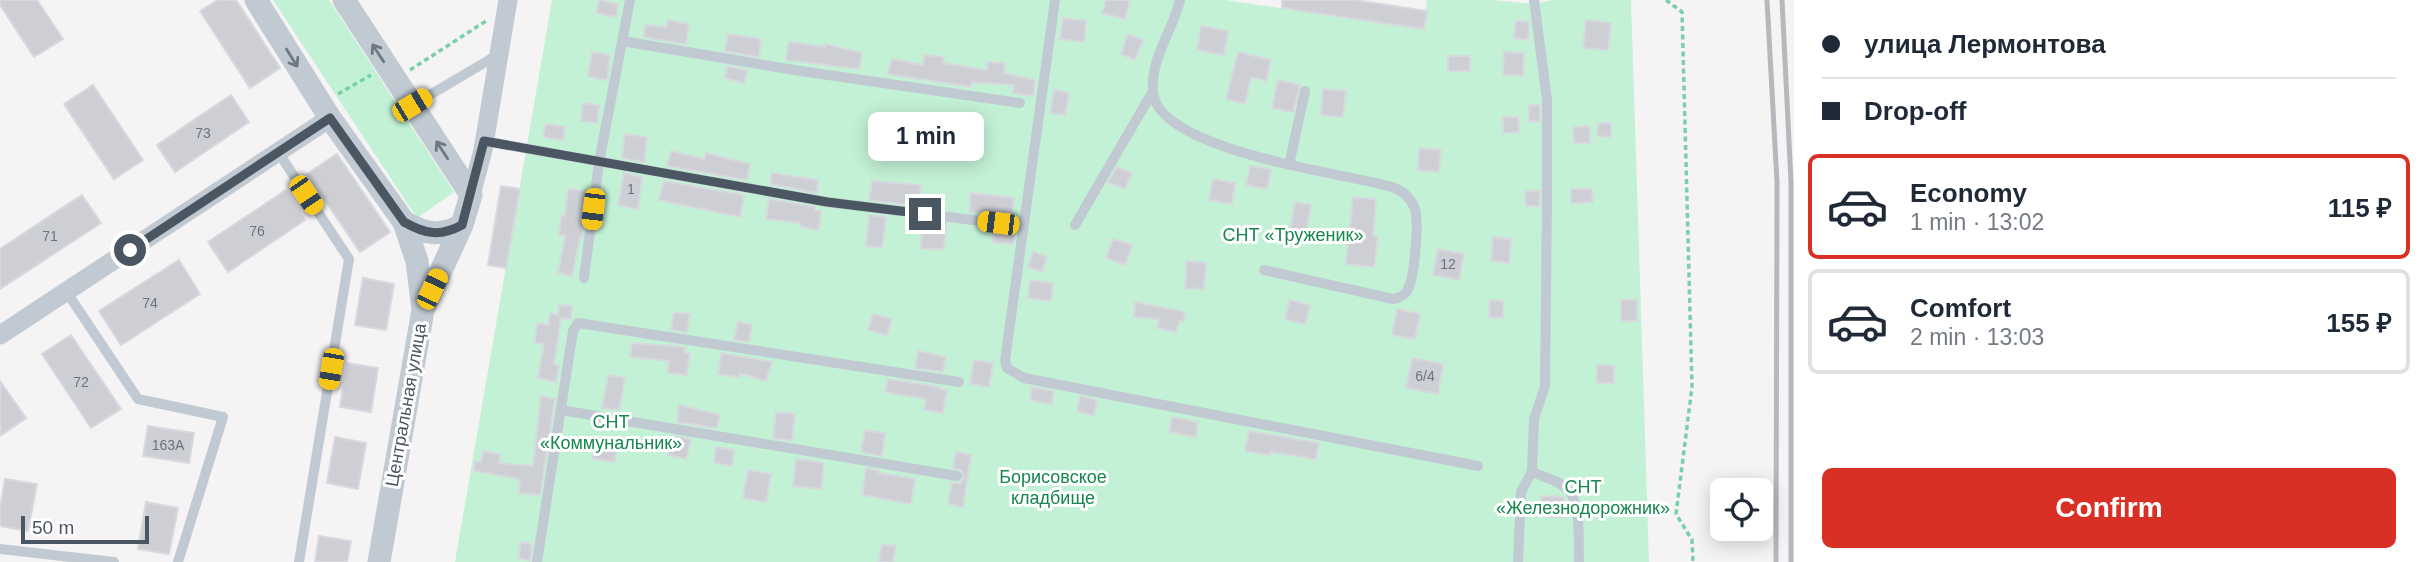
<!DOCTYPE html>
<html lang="en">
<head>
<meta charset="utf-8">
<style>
  :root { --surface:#fff; --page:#f2f2f3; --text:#1f2937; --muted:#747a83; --line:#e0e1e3; --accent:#d93025 }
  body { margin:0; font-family:Arial,sans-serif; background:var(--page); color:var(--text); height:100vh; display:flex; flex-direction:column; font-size:26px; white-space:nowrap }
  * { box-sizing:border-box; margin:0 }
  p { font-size:23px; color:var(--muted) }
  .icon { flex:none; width:38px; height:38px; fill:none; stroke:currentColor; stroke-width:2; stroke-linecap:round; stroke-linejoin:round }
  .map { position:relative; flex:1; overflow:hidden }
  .panel { display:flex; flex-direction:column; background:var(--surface); width:630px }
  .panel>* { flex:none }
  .top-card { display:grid; align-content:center; height:154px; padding:0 28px; background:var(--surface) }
  .fabs { position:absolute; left:1710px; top:478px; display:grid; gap:14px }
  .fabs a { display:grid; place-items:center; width:63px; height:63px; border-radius:10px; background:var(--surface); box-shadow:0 4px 18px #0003; font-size:35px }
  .scale { position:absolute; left:21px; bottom:18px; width:128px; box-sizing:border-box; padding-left:7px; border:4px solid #4a5661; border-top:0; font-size:19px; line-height:24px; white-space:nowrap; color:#4a5661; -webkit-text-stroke:5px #fff; paint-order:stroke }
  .end { position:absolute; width:32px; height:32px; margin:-16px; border:9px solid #4a5661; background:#fff; box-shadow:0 0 0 4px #fff }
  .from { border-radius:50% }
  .bubble { position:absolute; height:49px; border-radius:10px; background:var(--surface); box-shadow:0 4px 18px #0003; font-size:23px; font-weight:700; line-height:49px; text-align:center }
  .car { position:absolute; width:21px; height:42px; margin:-21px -10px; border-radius:9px; box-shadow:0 0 5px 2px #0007; background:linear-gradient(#f5c518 24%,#345 0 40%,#f5c518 0 76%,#345 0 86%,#f5c518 0) }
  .top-card b { display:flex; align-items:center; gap:24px; height:66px; font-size:26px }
  .top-card b+b { border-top:2px solid var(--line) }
  .top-card i { width:18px; height:18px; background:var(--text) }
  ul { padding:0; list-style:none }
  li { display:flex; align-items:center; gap:21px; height:105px; margin:0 14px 10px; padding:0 14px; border:4px solid var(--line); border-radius:10px }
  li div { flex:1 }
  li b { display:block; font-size:26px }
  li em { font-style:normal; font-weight:700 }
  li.current { border-color:var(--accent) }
  li>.icon { width:63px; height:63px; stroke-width:1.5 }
  .button { display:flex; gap:14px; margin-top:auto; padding:14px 28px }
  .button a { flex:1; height:80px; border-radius:10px; background:var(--accent); color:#fff; font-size:28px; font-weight:700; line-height:80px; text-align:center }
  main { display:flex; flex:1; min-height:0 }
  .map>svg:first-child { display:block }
</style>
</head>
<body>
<main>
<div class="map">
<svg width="1794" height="562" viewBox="0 0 1794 562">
  <rect width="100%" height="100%" fill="#f5f3f3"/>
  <path fill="#c3f1d5" d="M273 0H329L454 192 417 218Z
    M552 0H1225L1423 29 1427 0H1493L1535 4 1552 0H1631L1649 562H455Z"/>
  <path fill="#cdcfd5" stroke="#d7d9de" stroke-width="2" d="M0 0H37L63 39 34 57 0 5Z
    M218 0H236L280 68 250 88 200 11Z
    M599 0 618 4 616 17 596 13Z
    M1106 0H1130L1125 19 1102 13Z
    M1282 0H1355L1427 11 1424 29 1282 8Z
    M1063 18 1086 21 1084 42 1060 39Z
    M668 20 689 24 686 44 644 37 645 25 666 27Z
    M1586 20 1611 23 1608 50 1583 48Z
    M1516 21 1529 22 1528 40 1514 38Z
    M1201 26 1228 31 1224 55 1197 50Z
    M728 34 761 39 759 57 725 51Z
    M1128 34 1143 40 1135 60 1121 54Z
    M789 42 825 47V44L862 53 859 69 786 60Z
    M592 52 610 55 607 80 588 77Z
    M1238 52 1271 60 1266 81 1251 77 1245 104 1226 99Z
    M1504 52 1524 53 1523 76 1503 74Z
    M924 55 944 57 943 63 987 70 988 62 1005 63 1004 73 1035 80 1033 96 1013 93 1014 85 972 82 971 87 888 74 892 59 923 65Z
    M1448 56H1470V71H1448Z
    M727 66 747 70 744 83 725 78Z
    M1278 80 1300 85 1293 112 1272 108Z
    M93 85 143 160 114 179 64 104Z
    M1323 89 1346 91 1343 117 1321 115Z
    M1054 90 1069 93 1065 115 1050 113Z
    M231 95 249 122 175 172 157 145Z
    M583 103 599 105 597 123 581 121Z
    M1529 105H1540V121L1529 122Z
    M1503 117H1518L1519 132 1503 133Z
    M1598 123H1611V137L1597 136Z
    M546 124 565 127 563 140 543 137Z
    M1590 126V143H1574L1573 127Z
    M625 134 647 137 644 162 622 158Z
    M1419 148 1441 150 1439 172 1418 170Z
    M671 151 704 159 706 153 750 164 747 180 667 166Z
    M337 154 390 232 360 252 307 174Z
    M1250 166 1271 169 1267 189 1246 185Z
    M1117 167 1132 173 1125 189 1108 182Z
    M624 173 642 177 638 209 618 205Z
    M772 173 818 180 817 193 770 184Z
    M1213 179 1235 183 1232 204 1209 200Z
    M664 181 744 195 740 217 659 200Z
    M872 181 921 185 918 206 869 200Z
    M501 186 520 189 506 268 488 265Z
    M568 189 586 191 582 237H580L572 276 558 273 565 236 559 235 561 215 565 216Z
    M1571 189H1592L1593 202 1571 203Z
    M286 190 305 220 228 272 208 242Z
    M1525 191H1540L1539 206H1526Z
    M970 193 1014 198 1010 229 1015 230 1013 244 992 242 994 230 1003 228 1004 220 999 216 970 212Z
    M82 195 101 223 0 289V249Z
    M1353 197 1376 199 1373 236 1378 237 1374 267 1346 264Z
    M769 199 815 207V210L821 211 819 230 800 227V223L766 219Z
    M1295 202 1311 205 1306 232 1290 229Z
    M869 215 886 217 882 248 866 246Z
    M922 221 946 224 944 250 921 248Z
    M1493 237 1511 239 1509 263 1491 261Z
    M1113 239 1132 245 1125 265 1106 258Z
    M1438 249 1464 254 1459 280 1433 275Z
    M1033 252 1047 257 1042 272 1028 267Z
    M179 260 200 294 121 345 99 311Z
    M1187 261 1206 263 1204 289 1185 288Z
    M363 278 394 284 386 330 355 325Z
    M1030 280 1053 283 1051 301 1028 298Z
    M1290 300 1310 305 1305 324 1285 319Z
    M1490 300 1503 301V318L1489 317Z
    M1621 300H1637V321H1621Z
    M1135 302 1185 312 1184 321H1179L1176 332 1157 328 1159 319 1134 317Z
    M559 305 572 306 571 319 561 318 554 364 559 365 556 382 538 378 544 344 534 343 538 323 548 325 550 313 558 315Z
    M1397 309 1420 314 1415 339 1392 335Z
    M674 312 690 314 687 332 671 330Z
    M873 314 892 319 887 335 868 330Z
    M738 322 752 325 749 342 734 340Z
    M71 335 121 409 91 428 42 354Z
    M632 343 685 347 684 352 690 353 687 375 668 373 669 361 630 357Z
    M918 351 946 357 943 372 915 368Z
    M721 353 772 362 766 381 740 373V377L718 374Z
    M1412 358 1443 364 1438 394 1406 388Z
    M974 360 993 363 989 387 970 384Z
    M347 363 378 368 371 412 340 407Z
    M1597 365 1614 366V383H1597Z
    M608 375 625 378 619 410 602 408Z
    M888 379 940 387 939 389 947 390 943 413 924 410 926 399 885 392Z
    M0 381 26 418 0 436Z
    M1032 387 1054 391 1052 404 1030 400Z
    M541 396 555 399 540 495 519 493 520 479 474 471 475 461 481 462 483 451 500 454 499 463 533 466Z
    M1080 396 1097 400 1094 415 1077 412Z
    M679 405 720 415 717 428 677 422Z
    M776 412 795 414 792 441 773 438Z
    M1172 417 1198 422 1196 437 1169 432Z
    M148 426 194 433 189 463 143 456Z
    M865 430 885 433 882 456 861 452Z
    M1249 431 1319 443 1316 459 1271 452 1270 455 1245 451Z
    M672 436 691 439 686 459 668 455Z
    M335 437 366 443 358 489 327 483Z
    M595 437 617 439 615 462 593 459Z
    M716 447 734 450 732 466 714 463Z
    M956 452 971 455 963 507 948 504 952 483H960L964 478 962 471 953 468Z
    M796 459 824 463 821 489 793 486Z
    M866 468 879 471V473L915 479 911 504 862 495Z
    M748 470 771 474 766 502 743 498Z
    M5 479 37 484 28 531 0 526V508Z
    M1541 496 1564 497 1565 518 1540 516Z
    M146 502 178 508 169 554 138 549Z
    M319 536 351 541 347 562H315Z
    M521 542 532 544 530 561 518 558Z
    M882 545 896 546 893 562H878Z"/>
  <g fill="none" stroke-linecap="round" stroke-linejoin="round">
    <path stroke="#7ad0a6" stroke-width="3.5" stroke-dasharray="5 3.5" stroke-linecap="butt" d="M1666 0 1682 12 1692 387 1676 514 1692 540 1693 562
      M410 70 486 21
      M338 94 371 75"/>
    <path stroke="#c1cad2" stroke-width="10" d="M1055 0 1005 360 1007 368 1024 378 1478 466
      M1180 0C1173 30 1150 59 1153 92 1158 151 1344 173 1392 187 1403 191 1411 197 1415 209 1419 224 1415 277 1407 291 1404 296 1399 298 1393 299L1264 270
      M1534 0 1547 100V199L1545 386 1534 419 1532 471C1542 478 1555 478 1566 488 1582 500 1578 543 1579 562
      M622 41 794 70 1020 103
      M413 105 499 54
      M484 141 827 202 998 223
      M278 152 349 259 299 562
      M1289 165 1305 91
      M1075 225 1153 91
      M584 278 599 162 630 0
      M66 291 138 399 223 417 178 562
      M561 410 957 476
      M0 549 114 562
      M537 562 573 331 578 323 959 382
      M1518 562 1521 492 1532 471"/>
    <path stroke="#c1cad2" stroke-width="19" d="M471 195 483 150 508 0
      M0 335 330 118"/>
    <path stroke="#c1cad2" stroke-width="23" d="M256 0 330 118 404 222 417 261 423 310 379 562
      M344 0 471 195 462 225 423 310
      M404 222C425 234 440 237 462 225"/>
    <path stroke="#b5b8bd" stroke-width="5" d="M1767 0 1777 182 1776 562
      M1782 0 1791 182V562"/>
  </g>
  <defs><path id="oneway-shaft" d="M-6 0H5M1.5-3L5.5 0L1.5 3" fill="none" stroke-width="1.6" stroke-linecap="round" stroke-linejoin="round" transform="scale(1.75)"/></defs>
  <g stroke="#6e7983">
    <use href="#oneway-shaft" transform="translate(378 53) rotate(-123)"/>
    <use href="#oneway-shaft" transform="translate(292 58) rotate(58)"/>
    <use href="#oneway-shaft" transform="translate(442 150) rotate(-123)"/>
  </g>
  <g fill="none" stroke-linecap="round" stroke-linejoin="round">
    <path stroke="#4a5661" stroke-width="9" d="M130 250 330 118 404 222C425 234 440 237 462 225L484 141 827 202 925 214"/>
  </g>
  <g text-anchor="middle" stroke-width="6" stroke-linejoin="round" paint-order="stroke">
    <g font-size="14" fill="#6b747e">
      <text x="203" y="138">73</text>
      <text x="631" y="194">1</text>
      <text x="257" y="236">76</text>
      <text x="50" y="241">71</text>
      <text x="1448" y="269">12</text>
      <text x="150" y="308">74</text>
      <text x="1425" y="381">6/4</text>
      <text x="81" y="387">72</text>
      <text x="168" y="450">163А</text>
    </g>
    <g font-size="18" fill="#17864f" stroke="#fff">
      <text x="1293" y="241">СНТ «Труженик»</text>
      <text x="611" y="428">СНТ<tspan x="611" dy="21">«Коммунальник»</tspan></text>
      <text x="1053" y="483">Борисовское<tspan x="1053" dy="21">кладбище</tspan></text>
      <text x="1583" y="493">СНТ<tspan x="1583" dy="21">«Железнодорожник»</tspan></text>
    </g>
    <g font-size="18" fill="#4a5661" stroke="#fff">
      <text transform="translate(406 405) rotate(-80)" y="6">Центральная улица</text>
    </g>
  </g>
</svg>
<div class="fabs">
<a><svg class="icon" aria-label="locate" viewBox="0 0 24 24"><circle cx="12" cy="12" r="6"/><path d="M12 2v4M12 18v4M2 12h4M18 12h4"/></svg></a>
</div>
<div class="scale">50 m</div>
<i class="end from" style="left:130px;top:250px"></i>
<i class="end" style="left:925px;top:214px"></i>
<div class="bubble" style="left:868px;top:112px;width:116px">1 min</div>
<i class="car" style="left:412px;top:105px;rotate:59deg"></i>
<i class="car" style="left:306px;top:195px;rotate:146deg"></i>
<i class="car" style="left:593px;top:209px;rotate:187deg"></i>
<i class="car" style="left:998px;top:223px;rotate:277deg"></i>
<i class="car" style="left:432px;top:289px;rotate:25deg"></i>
<i class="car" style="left:331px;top:369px;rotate:190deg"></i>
</div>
<section class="panel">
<div class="top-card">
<b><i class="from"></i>улица Лермонтова</b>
<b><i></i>Drop-off</b>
</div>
<ul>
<li class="current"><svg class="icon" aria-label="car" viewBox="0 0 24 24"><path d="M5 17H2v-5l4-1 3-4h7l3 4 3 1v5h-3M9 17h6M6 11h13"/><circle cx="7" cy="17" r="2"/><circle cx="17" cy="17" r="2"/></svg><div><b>Economy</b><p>1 min · 13:02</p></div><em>115 ₽</em></li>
<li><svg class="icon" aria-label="car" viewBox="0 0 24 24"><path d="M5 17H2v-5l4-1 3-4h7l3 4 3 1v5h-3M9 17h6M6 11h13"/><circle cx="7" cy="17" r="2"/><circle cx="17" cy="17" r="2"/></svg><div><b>Comfort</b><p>2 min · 13:03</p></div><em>155 ₽</em></li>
</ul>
<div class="button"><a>Confirm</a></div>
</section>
</main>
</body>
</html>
